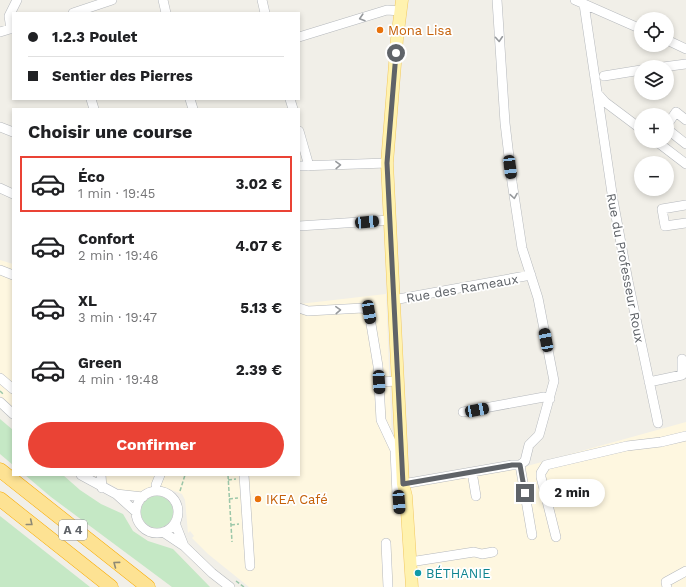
<!DOCTYPE html>
<html lang="fr">
<head>
<meta charset="utf-8">
<style>
  :root { --surface:#fff; --page:#f6f6f6; --text:#202124; --muted:#757577; --line:#e0e0e0; --accent:#ea4335 }
  body { margin:0; font-family:"Work Sans",sans-serif; background:var(--page); color:var(--text); height:100vh; display:flex; flex-direction:column; font-size:15px; white-space:nowrap }
  * { box-sizing:border-box; margin:0 }
  p { font-size:13px; color:var(--muted) }
  .icon { flex:none; width:22px; height:22px; fill:none; stroke:currentColor; stroke-width:2; stroke-linecap:round; stroke-linejoin:round }
  .map { position:relative; flex:1; overflow:hidden }
  .sheet { position:absolute; left:12px; top:108px; width:288px; height:368px; display:flex; flex-direction:column; background:var(--surface); border-radius:0px; box-shadow:0 2px 6px #0003 }
  .sheet>* { flex:none }
  .hud { position:absolute; left:12px; top:12px; width:288px; height:88px; border-radius:0px; box-shadow:0 2px 6px #0003; display:grid; align-content:center; height:88px; padding:0 16px; background:var(--surface) }
  .controls { position:absolute; left:634px; top:12px; display:grid; gap:8px }
  .controls a { display:grid; place-items:center; width:40px; height:40px; border-radius:50%; background:var(--surface); box-shadow:0 2px 6px #0003; font-size:20px }
  .end { position:absolute; width:18px; height:18px; margin:-9px; border:5px solid #5f6368; background:#fff; box-shadow:0 0 0 2px #fff }
  .from { border-radius:50% }
  .bubble { position:absolute; height:28px; border-radius:14px; background:var(--surface); box-shadow:0 2px 6px #0003; font-size:13px; font-weight:700; line-height:28px; text-align:center }
  .car { position:absolute; width:12px; height:24px; margin:-12px -6px; border-radius:5px; box-shadow:0 0 3px 1px #0007; background:linear-gradient(#222 24%,#8ab4d8 0 40%,#222 0 76%,#8ab4d8 0 86%,#222 0) }
  .hud b { display:flex; align-items:center; gap:14px; height:38px; font-size:15px }
  .hud b+b { border-top:1px solid var(--line) }
  .hud i { width:10px; height:10px; background:var(--text) }
  ul { padding:0; list-style:none }
  li { display:flex; align-items:center; gap:12px; height:56px; margin:0 8px 6px; padding:0 8px; border:2px solid transparent; border-radius:0px }
  li div { flex:1 }
  li b { display:block; font-size:15px }
  li em { font-style:normal; font-weight:700 }
  li.on { border-color:var(--accent) }
  li>.icon { width:36px; height:36px; stroke-width:1.5 }
  h2 { padding:0 16px; font-size:18px; line-height:48px }
  .action { display:flex; gap:8px; margin-top:auto; padding:8px 16px }
  .action a { flex:1; height:46px; border-radius:24px; background:var(--accent); color:#fff; font-size:16px; font-weight:700; line-height:46px; text-align:center }
  .map>svg:first-child { display:block }
</style>
</head>
<body>
<div class="map">
<svg width="686" height="587" viewBox="0 0 686 587">
  <rect width="100%" height="100%" fill="#f1efe8"/>
  <path fill="#fef7e0" d="M0 260 13 264V408L0 396Z
    M386 294 394 489 520 468 686 422V587H249L208 554 192 538 194 536 190 531 188 533 185 500 182 494 161 486 150 487 137 493 124 492 93 475H299V304Z"/>
  <path fill="#c5e8c5" d="M0 419 13 430V465L0 454Z
    M25 475H63L80 490 101 504 123 514 133 531 148 541 173 549 210 587H172L51 497Z
    M141 512a16 16 0 1 1 32 0a16 16 0 1 1-32 0Z
    M0 516 90 587H0Z"/>
  <g fill="none" stroke-linecap="round" stroke-linejoin="round">
    <g stroke="#b5b8bc" stroke-width="10">
      <path id="minor" d="M163 0 166 13
        M262 0 265 13
        M497 0 505 123 512 182 522 248 538 298 554 381 539 435 529 445 525 461 520 465
        M575 0 641 29
        M584 4 613 200 628 281 658 423
        M73 13 112 0
        M11 29 9 16 17 0
        M0 32 13 28
        M299 37 387 10 400 11
        M667 40 686 49
        M663 67 686 64
        M604 76 641 70
        M597 93 605 102 641 129
        M91 99 94 109
        M190 99 193 109
        M290 99 293 109
        M667 125 676 112 686 120
        M0 127 13 132
        M667 129 686 144
        M299 131 309 166
        M656 141 686 164
        M299 166 387 163
        M0 188 13 194
        M686 205 662 209 665 226 686 223
        M299 226 390 220
        M0 270 13 275
        M393 300 531 275
        M299 308 308 311 363 308 369 312 378 366 381 420 395 450 397 495 399 502
        M0 378 13 389
        M379 382 398 381
        M649 382 682 375V359
        M0 402 13 414
        M463 412 544 397 550 399
        M520 465 532 535
        M472 472 476 496
        M81 475 116 494 143 497
        M101 475 102 488
        M244 475 250 566
        M403 484 512 465H520
        M156 485 160 475
        M136 512a21 21 0 1 1 42 0a21 21 0 1 1-42 0Z
        M116 494 136 512
        M175 523 184 546
        M163 532 184 546 212 573 230 587
        M556 537 541 477V473L546 465 627 446 661 442 686 436
        M386 543 388 587
        M410 562 474 552 482 554 493 552
        M667 587 666 582 686 571"/>
    </g>
    <g stroke="#f2c960" stroke-width="13">
      <path id="major" d="M402 0 397 39 387 163 403 484 406 496 412 587"/>
    </g>
    <g stroke="#f9ab00" stroke-width="15">
      <path id="highway" d="M0 470 148 587
        M0 499 111 587"/>
    </g>
    <path stroke="#9cc7a9" stroke-width="1.5" stroke-dasharray="4 2" stroke-linecap="butt" d="M0 391 4 395
      M228 475 232 542
      M228 480 236 479
      M180 491 185 475
      M229 499 238 498
      M231 525 239 524
      M236 581 244 587"/>
    <use href="#minor" stroke="#fff" stroke-width="9"/>
    <use href="#major" stroke="#fff2af" stroke-width="12"/>
    <use href="#highway" stroke="#fde293" stroke-width="14"/>
  </g>
  <defs><path id="oneway-chevron" d="M-2-3.5L2.5 0L-2 3.5" fill="none" stroke-width="1.6" stroke-linecap="round" stroke-linejoin="round"/></defs>
  <g stroke="#979a9d">
    <use href="#oneway-chevron" transform="translate(362 18) rotate(163)"/>
    <use href="#oneway-chevron" transform="translate(499 39) rotate(86)"/>
    <use href="#oneway-chevron" transform="translate(338 165) rotate(-2)"/>
    <use href="#oneway-chevron" transform="translate(514 196) rotate(81)"/>
    <use href="#oneway-chevron" transform="translate(338 310) rotate(-3)"/>
  </g>
  <g stroke="#8e8975">
    <use href="#oneway-chevron" transform="translate(30 523) rotate(39)"/>
    <use href="#oneway-chevron" transform="translate(116 564) rotate(-143)"/>
  </g>
  <g fill="none" stroke-linecap="round" stroke-linejoin="round">
    <path stroke="#5f6368" stroke-width="5" d="M396 53 387 163 403 484 512 465H520L525 493"/>
  </g>
  <g fill="#e8710a" stroke="#fff" stroke-width="1.5">
    <circle cx="380" cy="30" r="4"/>
    <circle cx="258" cy="499" r="4"/>
  </g>
  <circle fill="#0f9aa8" stroke="#fff" stroke-width="1.5" cx="418" cy="573" r="4"/>
  <g text-anchor="middle" stroke-width="3.5" stroke-linejoin="round" paint-order="stroke">
    <rect fill="#fff" stroke="#8f9295" stroke-width="1" x="59" y="520" width="28" height="20" rx="3"/>
    <g font-size="12" font-weight="bold" fill="#5f6368">
      <text x="73" y="534">A 4</text>
    </g>
    <g font-size="13" fill="#c56008" stroke="#fff" text-anchor="start">
      <text x="388" y="35">Mona Lisa</text>
      <text x="266" y="504">IKEA Café</text>
    </g>
    <g font-size="13" fill="#5f6368" stroke="#fff">
      <text transform="translate(626 268) rotate(79)" y="5">Rue du Professeur Roux</text>
      <text transform="translate(462 288) rotate(-10)" y="5">Rue des Rameaux</text>
    </g>
    <g font-size="13" fill="#0d838f" stroke="#fff" text-anchor="start">
      <text x="426" y="578">BÉTHANIE</text>
    </g>
  </g>
</svg>
<div class="controls">
<a><svg class="icon" aria-label="locate" viewBox="0 0 24 24"><circle cx="12" cy="12" r="6"/><path d="M12 2v4M12 18v4M2 12h4M18 12h4"/></svg></a>
<a><svg class="icon" aria-label="layers" viewBox="0 0 24 24"><path d="M12 4l9 5-9 5-9-5zM3 14l9 5 9-5"/></svg></a>
<a>+</a>
<a>−</a>
</div>
<i class="end from" style="left:396px;top:53px"></i>
<i class="end" style="left:525px;top:493px"></i>
<div class="bubble" style="left:539px;top:479px;width:66px">2 min</div>
<i class="car" style="left:510px;top:167px;rotate:173deg"></i>
<i class="car" style="left:367px;top:222px;rotate:85deg"></i>
<i class="car" style="left:369px;top:312px;rotate:170deg"></i>
<i class="car" style="left:546px;top:340px;rotate:349deg"></i>
<i class="car" style="left:379px;top:382px;rotate:177deg"></i>
<i class="car" style="left:477px;top:410px;rotate:79deg"></i>
<i class="car" style="left:399px;top:502px;rotate:176deg"></i>
<div class="hud">
<b><i class="from"></i>1.2.3 Poulet</b>
<b><i></i>Sentier des Pierres</b>
</div>
<section class="sheet">
<h2>Choisir une course</h2>
<ul>
<li class="on"><svg class="icon" aria-label="car" viewBox="0 0 24 24"><path d="M5 17H2v-5l4-1 3-4h7l3 4 3 1v5h-3M9 17h6M6 11h13"/><circle cx="7" cy="17" r="2"/><circle cx="17" cy="17" r="2"/></svg><div><b>Éco</b><p>1 min · 19:45</p></div><em>3.02 €</em></li>
<li><svg class="icon" aria-label="car" viewBox="0 0 24 24"><path d="M5 17H2v-5l4-1 3-4h7l3 4 3 1v5h-3M9 17h6M6 11h13"/><circle cx="7" cy="17" r="2"/><circle cx="17" cy="17" r="2"/></svg><div><b>Confort</b><p>2 min · 19:46</p></div><em>4.07 €</em></li>
<li><svg class="icon" aria-label="car" viewBox="0 0 24 24"><path d="M5 17H2v-5l4-1 3-4h7l3 4 3 1v5h-3M9 17h6M6 11h13"/><circle cx="7" cy="17" r="2"/><circle cx="17" cy="17" r="2"/></svg><div><b>XL</b><p>3 min · 19:47</p></div><em>5.13 €</em></li>
<li><svg class="icon" aria-label="car" viewBox="0 0 24 24"><path d="M5 17H2v-5l4-1 3-4h7l3 4 3 1v5h-3M9 17h6M6 11h13"/><circle cx="7" cy="17" r="2"/><circle cx="17" cy="17" r="2"/></svg><div><b>Green</b><p>4 min · 19:48</p></div><em>2.39 €</em></li>
</ul>
<div class="action"><a>Confirmer</a></div>
</section>
</div>
</body>
</html>
